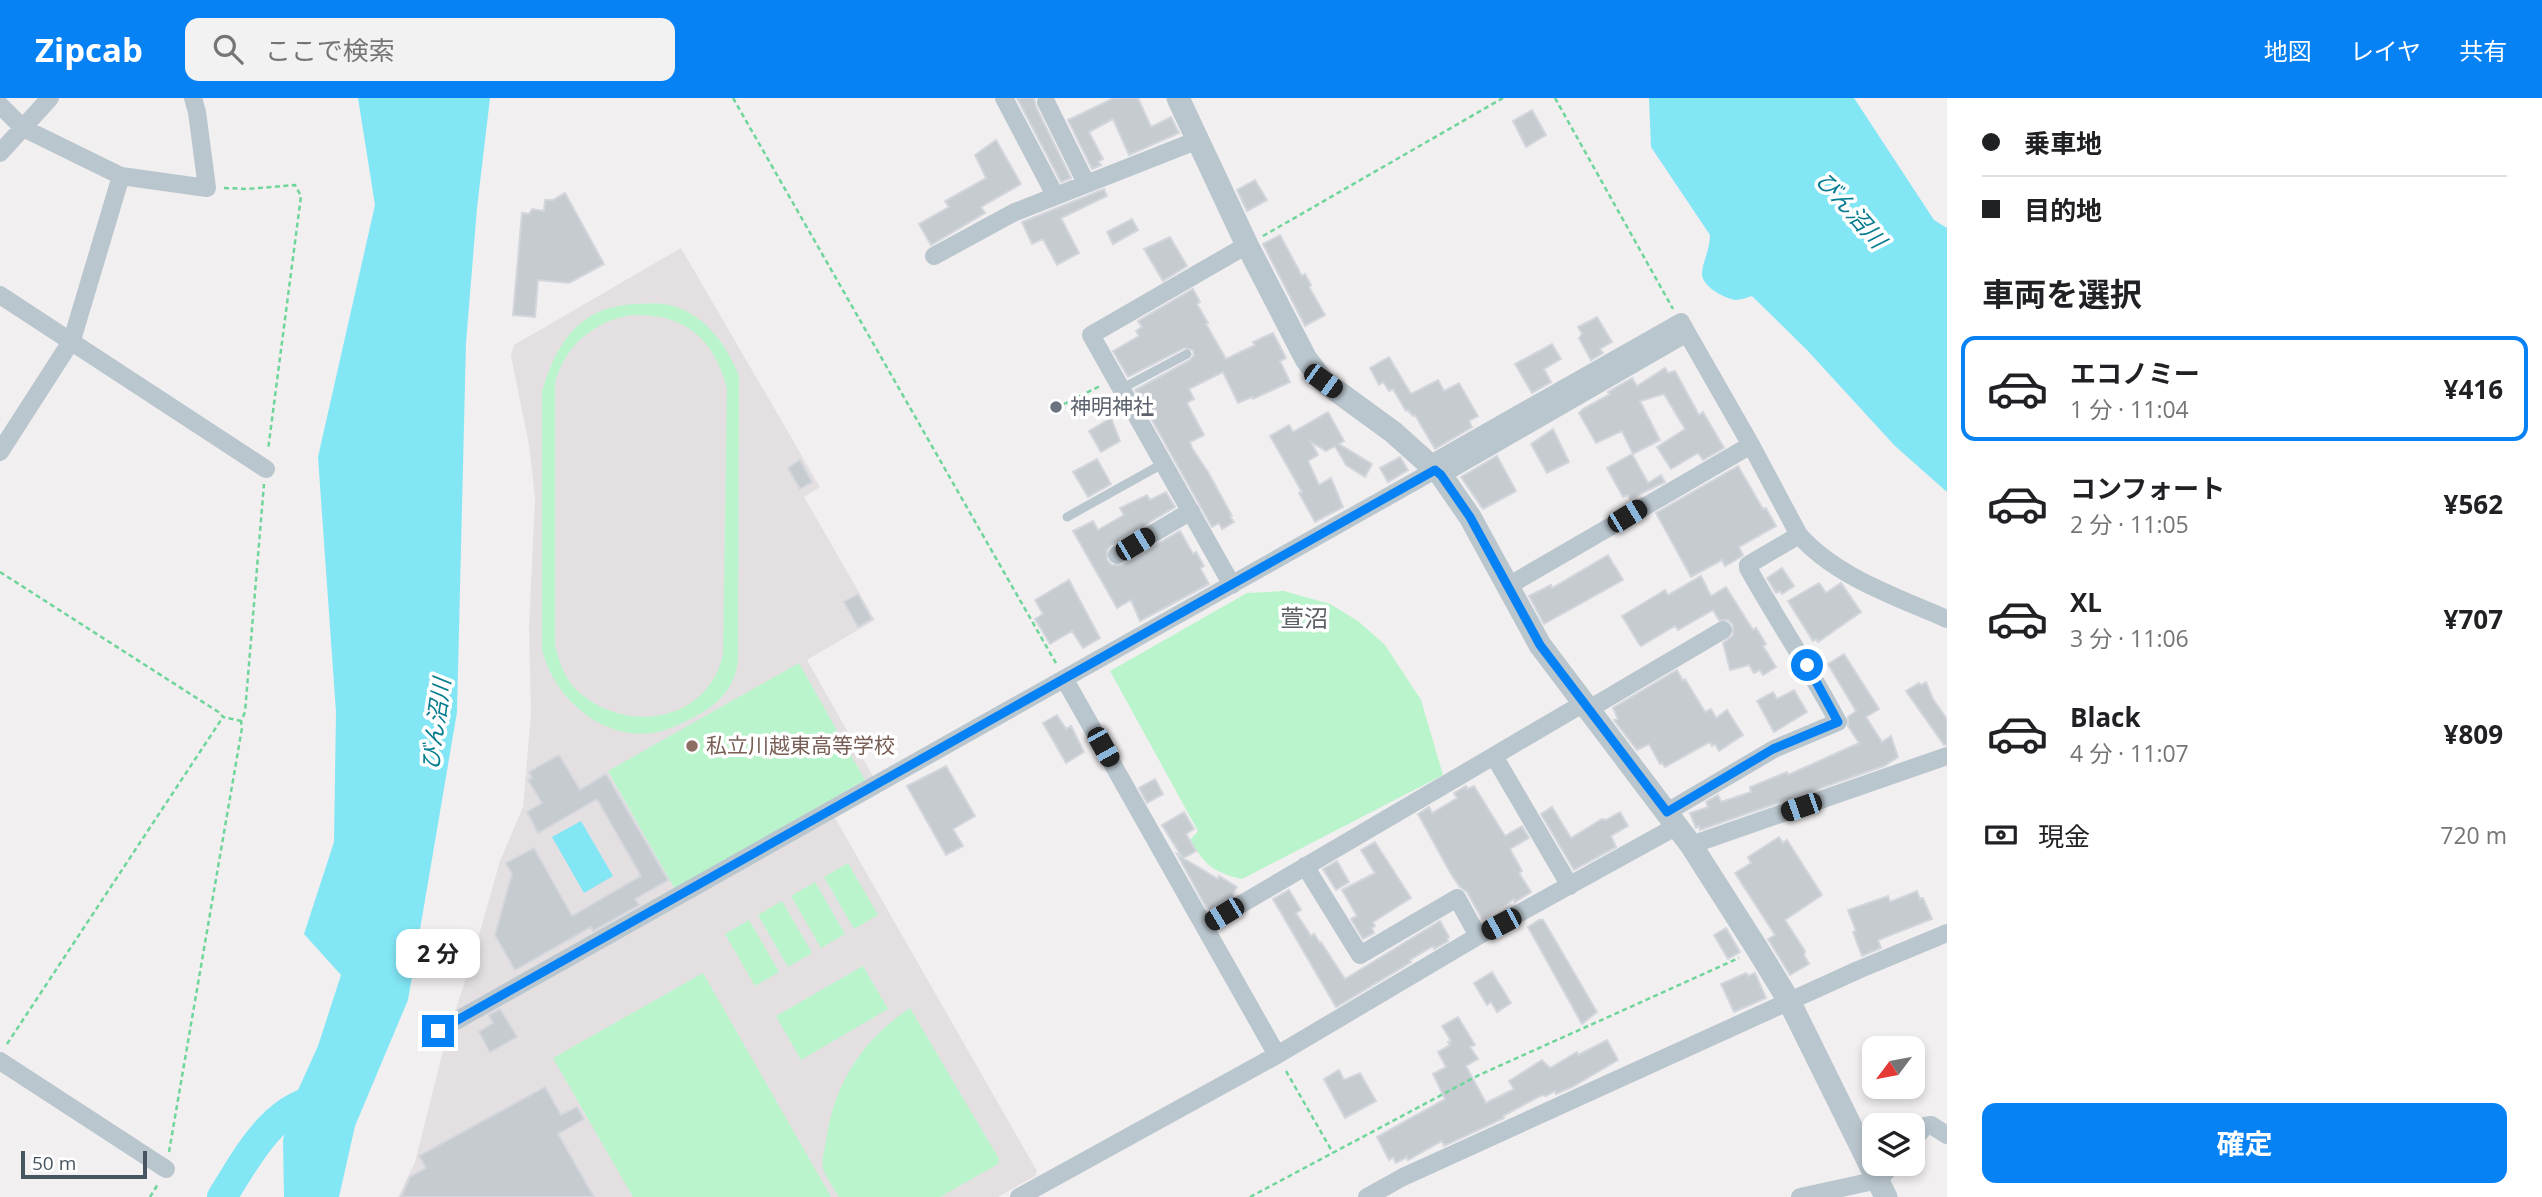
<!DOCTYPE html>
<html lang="ja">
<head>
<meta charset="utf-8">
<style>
  :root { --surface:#fff; --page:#f2f2f2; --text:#202124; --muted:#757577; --line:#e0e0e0; --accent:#0782f5 }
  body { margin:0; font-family:"Open Sans","Noto Sans JP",sans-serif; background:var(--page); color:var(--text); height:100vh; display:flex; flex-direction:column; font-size:26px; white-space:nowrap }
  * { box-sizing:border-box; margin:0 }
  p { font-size:23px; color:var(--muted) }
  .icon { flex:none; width:38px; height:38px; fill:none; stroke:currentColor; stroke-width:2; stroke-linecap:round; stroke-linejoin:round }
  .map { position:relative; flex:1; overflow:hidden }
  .details { display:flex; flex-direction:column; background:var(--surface); width:595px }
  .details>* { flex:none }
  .guide { display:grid; align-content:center; height:154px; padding:0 35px; background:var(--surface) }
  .needle { width:46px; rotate:238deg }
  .buttons { position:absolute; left:1862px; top:938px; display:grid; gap:14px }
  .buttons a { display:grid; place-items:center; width:63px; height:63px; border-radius:14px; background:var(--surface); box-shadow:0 4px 10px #0003; font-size:35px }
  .scale { position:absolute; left:21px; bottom:18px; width:126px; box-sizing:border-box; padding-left:7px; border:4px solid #46555f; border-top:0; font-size:19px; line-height:24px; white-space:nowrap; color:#46555f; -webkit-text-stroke:5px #fff; paint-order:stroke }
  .end { position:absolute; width:32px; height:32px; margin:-16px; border:9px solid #0782f5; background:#fff; box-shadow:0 0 0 4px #fff }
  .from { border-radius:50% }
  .bubble { position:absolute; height:49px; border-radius:14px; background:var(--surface); box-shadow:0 4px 10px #0003; font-size:23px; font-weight:700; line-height:49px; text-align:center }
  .car { position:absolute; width:21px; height:42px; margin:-21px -10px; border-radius:9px; box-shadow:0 0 5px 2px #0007; background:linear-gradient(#222 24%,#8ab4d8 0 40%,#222 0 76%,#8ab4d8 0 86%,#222 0) }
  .guide b { display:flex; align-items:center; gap:24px; height:66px; font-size:26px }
  .guide b+b { border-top:2px solid var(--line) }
  .guide i { width:18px; height:18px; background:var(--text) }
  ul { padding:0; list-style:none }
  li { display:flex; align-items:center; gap:21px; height:105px; margin:0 14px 10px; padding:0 21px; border:4px solid transparent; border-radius:14px }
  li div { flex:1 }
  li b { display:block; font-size:26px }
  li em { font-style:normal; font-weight:700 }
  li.selected { border-color:var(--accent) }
  li>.icon { width:63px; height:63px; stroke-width:1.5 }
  h2 { padding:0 35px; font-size:32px; line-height:84px }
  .pay { display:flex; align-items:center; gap:18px; height:77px; padding:0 35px; font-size:26px }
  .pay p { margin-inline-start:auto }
  .button { display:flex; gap:14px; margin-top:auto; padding:14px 35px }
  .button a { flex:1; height:80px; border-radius:14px; background:var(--accent); color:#fff; font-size:28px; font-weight:700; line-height:80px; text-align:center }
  header { display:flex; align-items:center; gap:42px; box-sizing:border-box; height:98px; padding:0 35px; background:var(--accent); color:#fff }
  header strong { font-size:33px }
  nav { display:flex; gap:38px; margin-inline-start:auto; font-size:24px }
  .search { width:490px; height:63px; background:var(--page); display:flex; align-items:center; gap:18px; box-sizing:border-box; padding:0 24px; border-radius:14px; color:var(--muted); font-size:26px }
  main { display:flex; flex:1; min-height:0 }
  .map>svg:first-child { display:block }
</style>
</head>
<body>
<header>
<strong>Zipcab</strong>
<div class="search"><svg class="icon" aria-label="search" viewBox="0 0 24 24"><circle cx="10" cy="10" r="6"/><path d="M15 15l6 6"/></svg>ここで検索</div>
<nav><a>地図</a><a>レイヤ</a><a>共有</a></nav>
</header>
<main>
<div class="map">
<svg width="1947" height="1099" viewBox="0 0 1947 1099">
  <rect width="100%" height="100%" fill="#f2eff0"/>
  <path fill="#e4e0e2" d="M681 150 820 389 804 399 875 522 807 562 874 680 827 706 1037 1073 1035 1078 998 1099H398L415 1064 446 941 472 862 500 763 523 709 531 616 529 529 535 400 529 347 511 258 514 247Z"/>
  <path fill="#baf4cc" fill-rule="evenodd" d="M634 206C646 206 661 204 673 208 706 218 727 247 739 278L738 563C735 588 720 605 698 617 683 625 669 632 653 635 601 642 553 599 542 551V294C556 245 579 209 634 206ZM632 217C684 215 714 240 727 290L723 556C709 623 628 637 580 595 565 583 560 565 555 548V285C565 247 594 223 632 217Z
    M1284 493 1330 506 1358 523 1385 547 1421 602 1443 677 1242 781C1213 774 1206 768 1190 742L1198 733 1110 573 1247 495Z
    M799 565 865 682 675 791 608 673Z
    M848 765 878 817 854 831 824 779Z
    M815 784 845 836 821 850 791 798Z
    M782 803 812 855 788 869 758 817Z
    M749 822 779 874 755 888 725 836Z
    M863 868 888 911 801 962 776 918Z
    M703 875 831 1099H633L553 960Z
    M910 910 999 1061 998 1066 940 1099H839C834 1090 826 1080 823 1070 821 1063 825 1051 826 1043 834 986 862 942 910 910Z"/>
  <path fill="#83e6f5" d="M358 0H490L477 110 466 245 457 614 408 902 355 1028 339 1099H284L283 1043 289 1012 318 948 341 877 304 836 334 744 336 614 318 359 375 107Z
    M1649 0H1854L1934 122 1947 130V394L1895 348 1807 252 1752 198C1748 199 1741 202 1736 202 1725 201 1701 188 1702 175 1703 162 1710 152 1710 137L1651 49Z
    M581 723 613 778 584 795 552 739Z"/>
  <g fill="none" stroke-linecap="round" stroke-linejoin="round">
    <path stroke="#83e6f5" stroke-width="30" d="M222 1099C247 1060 274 1004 326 1001"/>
  </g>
  <path fill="#c6cbd0" stroke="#d3d6dc" stroke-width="2" d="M1017 0H1034L1036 9 1071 80 1061 84Z
    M1114 0H1138L1151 29 1171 19 1179 35 1129 57 1113 21 1089 34 1103 61 1098 64 1101 67 1092 71 1068 22Z
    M1532 12 1546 37 1526 49 1513 23Z
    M996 42 1021 86 981 109 985 115 931 147 919 126 949 109 945 103 986 80 975 57Z
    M1255 82 1267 102 1247 113 1237 92Z
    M1104 91 1107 98 1061 120 1079 155 1057 167 1043 141 1032 146 1022 124Z
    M565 95 604 166 569 185 538 182 535 219 513 217 522 115 529 116 532 111 544 113 545 102H553Z
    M1132 121 1138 132 1113 146 1107 134Z
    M1280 137 1302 178 1305 176 1311 187 1309 189 1325 217 1305 228 1263 146Z
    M1170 139 1187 168 1163 183 1144 151Z
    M1193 191 1200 204 1197 206 1208 225 1206 226 1226 261 1255 247 1253 244 1273 235 1286 260 1280 263 1290 284 1253 301 1252 299 1238 305 1223 274 1189 291 1194 301 1187 305 1204 337 1190 344 1192 350 1208 374 1232 418 1230 419 1234 424 1222 431 1219 425 1212 429 1135 292 1190 262 1194 257 1193 252 1184 250 1128 279 1113 253 1139 238 1136 233 1142 229 1138 223Z
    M1597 219 1612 244 1600 251 1603 255 1591 262 1579 240 1582 236 1578 229Z
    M1552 246 1561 261 1544 271 1551 284 1532 295 1515 266Z
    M1389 259 1411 296 1438 282 1444 293 1459 285 1478 318 1469 323 1472 329 1435 351 1415 317 1413 318 1408 312 1406 313 1393 291 1389 293 1383 284 1379 287 1370 270Z
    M1665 270 1668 275 1675 273 1699 317 1703 314 1724 350 1703 362 1698 355 1671 371 1657 349 1685 331 1664 296 1640 303 1660 342 1633 356 1622 333 1596 345 1579 315 1583 311 1610 296 1608 294 1632 280 1637 288Z
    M1328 314 1344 343 1339 346 1372 366 1365 379 1346 367 1335 348 1326 353 1311 344 1318 357 1308 363 1319 387 1331 380 1343 409 1315 424 1299 395 1302 394 1270 338 1289 327 1293 334Z
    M1111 320 1120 343 1101 354 1089 333Z
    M1553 331 1569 364 1547 375 1531 346Z
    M1632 356 1648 385 1661 377 1665 384 1630 401 1628 397 1623 399 1607 370Z
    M1497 358 1516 393 1483 411 1461 379Z
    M1400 359 1408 372 1388 384 1380 370Z
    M1097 361 1111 386 1088 399 1073 374Z
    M800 362 812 384 800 391 788 370Z
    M1738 368 1763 411 1766 410 1776 428 1739 449 1743 457 1739 460 1725 468 1722 462 1691 479 1656 415Z
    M1166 394 1175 409 1111 447 1107 452V462L1112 467H1122L1180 433 1193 456 1196 454 1204 468 1200 470 1209 486 1140 523 1131 502 1117 510 1073 433 1093 423 1098 432 1124 417 1120 410 1147 397 1150 402Z
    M1608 457 1623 482 1544 526 1529 498 1551 487 1552 490Z
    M1782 470 1794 488 1782 496 1780 493 1776 495 1767 480Z
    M1701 478 1711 498 1726 489 1753 532 1756 530 1766 546 1763 548 1776 569 1763 577 1760 572 1754 575 1749 567 1730 572 1723 545 1733 537V527L1728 522H1719L1713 512 1678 532 1675 528 1641 548 1639 546 1622 518 1665 492 1668 497Z
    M1069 482 1100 540 1083 550 1072 533 1050 546 1035 521 1043 516 1035 502Z
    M1819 485 1826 495 1841 485 1861 514 1818 544 1816 541 1813 543 1788 503Z
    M858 496 872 521 858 529 844 504Z
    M1844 556 1879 611 1866 619 1882 644 1891 638 1898 659 1884 668 1700 732 1699 728 1696 730 1690 715 1708 709 1706 704 1718 697 1721 704 1751 694 1750 689 1787 674 1788 677 1859 645 1848 628V619L1856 613 1828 566Z
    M1677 572 1683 583 1685 581 1705 614 1711 611 1716 620 1727 612 1743 637 1719 653 1715 646 1712 648 1710 644 1665 669 1662 665 1660 666 1649 646 1637 652 1614 622 1618 621 1613 610Z
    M1926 584 1933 601 1947 621V647H1944L1906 593 1919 585 1921 587Z
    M1794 592 1807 614 1774 634 1757 603 1773 594 1777 601Z
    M1057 617 1066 631 1071 628 1084 654 1066 665 1043 625Z
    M559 657 580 692 606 676 668 782 635 801 639 807 593 833 591 829 515 872 495 837 512 776 506 765 534 750 572 818 641 778 597 701 538 735 527 714 542 705 528 682 532 680 529 674Z
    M946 668 975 718 953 731 963 748 946 757 907 688Z
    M1155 681 1163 696 1147 705 1139 690Z
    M1466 688 1467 691 1474 688 1505 738 1522 728 1529 740 1510 751 1522 773 1519 775 1531 794 1515 804 1514 801 1482 821 1467 794 1460 789 1451 776 1418 716 1429 709 1432 715 1457 700 1454 695Z
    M1552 709 1571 740 1602 721 1606 722 1620 714 1628 728 1611 738 1616 749 1574 772 1541 716Z
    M1184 714 1194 731 1186 736 1196 753 1183 760 1218 781 1219 778 1237 789 1231 799 1210 811 1208 808 1206 809 1177 756 1182 759 1162 727Z
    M1779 739 1783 745 1787 742 1822 797 1785 822 1805 853 1804 857 1809 866 1790 877 1768 841 1775 837 1735 775 1751 765 1748 759Z
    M1375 744 1411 800 1373 824 1375 828 1372 830 1374 835 1363 841 1351 821 1357 818 1342 792 1375 775 1361 752Z
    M1337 763 1349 784 1336 792 1323 771Z
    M1289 792 1301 812 1296 815 1311 838 1314 836 1320 845 1321 844 1345 881 1440 823 1449 839 1447 840 1448 843 1434 851 1433 848 1410 862 1411 864 1336 909 1273 801Z
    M1917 793 1920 801 1923 800 1932 821 1878 842 1881 850 1862 858 1853 834 1856 833 1848 812 1888 798 1890 804Z
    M1539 822H1543L1548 830 1597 914 1582 926 1528 829Z
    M1726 830 1740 854 1728 861 1714 837Z
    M1492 874 1511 905 1497 914 1491 904 1487 907 1474 885Z
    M1746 875 1748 878 1755 875 1766 900 1734 914 1721 886Z
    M500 911 517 939 490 954 479 934 493 925 489 917Z
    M1458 919 1475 947 1470 949 1478 961 1466 968 1486 1005 1514 991 1509 983 1542 962 1550 970 1577 954 1578 957 1607 942 1618 962 1572 989 1556 996 1555 993 1546 998 1542 997 1503 1018 1504 1020 1444 1048 1442 1043 1408 1062 1407 1059 1396 1065 1393 1059 1389 1062 1377 1039 1445 1001 1433 976 1446 969 1438 954 1450 947 1448 944 1451 943 1442 928Z
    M1339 972 1344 982 1360 975 1376 1003 1345 1020 1324 981Z
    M545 989 561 1017 577 1009 584 1021 558 1036 594 1099H401L410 1079 426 1070 419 1058Z"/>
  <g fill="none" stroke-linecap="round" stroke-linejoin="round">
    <path stroke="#6ed59b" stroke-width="2.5" stroke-dasharray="5 3.5" stroke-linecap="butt" d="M733 0 1057 567
      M1555 0 1673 211
      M224 90 247 91 295 87 301 98 268 352
      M1263 138 1503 0
      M1064 306 1100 288
      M0 474 220 615 223 619 241 623
      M7 946 223 619
      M1286 973 1333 1055
      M169 1054 242 630 241 623 245 614 264 386
      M150 1099 158 1086
      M1250 1099 1477 978 1739 860"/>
    <path stroke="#bac6ce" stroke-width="9" d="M1121 291 1187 256
      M1067 419 1164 365"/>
    <path stroke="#bac6ce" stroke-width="18" d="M1004 0 1055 97
      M1046 4 1086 85
      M0 7 23 30 121 78 207 90 197 14 193 0
      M0 55 50 0
      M934 158 1015 114 1198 42
      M0 197 266 371
      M0 354 72 242 121 78
      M1429 367 1681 224 1687 235
      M1441 377 1687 235 1751 347 1799 437 1748 467V470C1777 522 1810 571 1838 624L1774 651 1667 714
      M1799 437C1836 479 1897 499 1947 521
      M1117 457 1191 413
      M1232 487 1091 237 1247 147
      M1508 488 1751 347
      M1065 582 1277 957
      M1589 611 1723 532
      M1494 658 1570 788
      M1691 747 1947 658
      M1305 768 1360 857 1457 800 1478 838
      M1204 828 1584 605
      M438 933 1435 372
      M0 963 166 1071
      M1913 1043 1925 1028 1931 1027 1947 1037
      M1019 1099 1277 957 1478 838 1677 728
      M1367 1099 1403 1079 1858 872 1947 835
      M1800 1099 1878 1082 1893 1066"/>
    <path stroke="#bac6ce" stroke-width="23" d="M1178 0 1247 147 1306 261 1323 283 1393 334 1441 377 1470 419 1540 547 1691 747 1758 852 1789 903 1886 1099"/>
  </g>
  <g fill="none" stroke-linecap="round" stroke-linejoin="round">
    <path stroke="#0782f5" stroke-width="9" d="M438 933 1435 372 1441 377 1470 419 1540 547 1667 714 1773 651 1838 624 1807 567"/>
  </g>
  <circle fill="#6b7280" stroke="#fff" stroke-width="2.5" cx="1056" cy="309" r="7"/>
  <circle fill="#8d6e63" stroke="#fff" stroke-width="2.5" cx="692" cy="648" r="7"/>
  <g text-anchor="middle" stroke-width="7" stroke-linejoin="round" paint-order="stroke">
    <g font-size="21" fill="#5b616d" stroke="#fff" text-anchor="start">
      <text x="1070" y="316">神明神社</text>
    </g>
    <g font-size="21" fill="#785e54" stroke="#fff" text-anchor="start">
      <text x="706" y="655">私立川越東高等学校</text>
    </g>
    <g font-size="23" font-style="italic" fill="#047c8e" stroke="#fff">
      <text transform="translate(1851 112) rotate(49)" y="8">びん沼川</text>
      <text transform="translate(436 626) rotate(-82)" y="8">びん沼川</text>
    </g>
    <g font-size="24" fill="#5b6166" stroke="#fff">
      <text x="1304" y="529">萱沼</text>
    </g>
  </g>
</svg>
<div class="buttons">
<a><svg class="needle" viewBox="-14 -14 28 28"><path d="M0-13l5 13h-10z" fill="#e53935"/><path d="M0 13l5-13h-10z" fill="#757577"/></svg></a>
<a><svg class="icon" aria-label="layers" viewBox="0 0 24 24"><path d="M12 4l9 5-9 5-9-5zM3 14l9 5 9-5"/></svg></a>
</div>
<div class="scale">50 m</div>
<i class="end from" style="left:1807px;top:567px"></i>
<i class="end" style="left:438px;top:933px"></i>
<div class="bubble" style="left:396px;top:831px;width:84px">2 分</div>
<i class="car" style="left:1323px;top:283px;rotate:126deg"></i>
<i class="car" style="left:1627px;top:418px;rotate:59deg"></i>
<i class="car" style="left:1135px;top:446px;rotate:59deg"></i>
<i class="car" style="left:1103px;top:649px;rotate:151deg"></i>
<i class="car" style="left:1801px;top:709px;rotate:251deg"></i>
<i class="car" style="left:1224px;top:816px;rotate:239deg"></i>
<i class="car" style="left:1501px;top:826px;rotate:242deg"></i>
</div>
<section class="details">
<div class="guide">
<b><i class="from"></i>乗車地</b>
<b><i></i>目的地</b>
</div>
<h2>車両を選択</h2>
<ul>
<li class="selected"><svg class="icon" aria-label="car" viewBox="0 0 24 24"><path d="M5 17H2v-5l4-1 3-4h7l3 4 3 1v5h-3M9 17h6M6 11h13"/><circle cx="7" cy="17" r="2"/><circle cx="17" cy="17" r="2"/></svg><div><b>エコノミー</b><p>1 分 · 11:04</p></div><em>¥416</em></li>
<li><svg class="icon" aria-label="car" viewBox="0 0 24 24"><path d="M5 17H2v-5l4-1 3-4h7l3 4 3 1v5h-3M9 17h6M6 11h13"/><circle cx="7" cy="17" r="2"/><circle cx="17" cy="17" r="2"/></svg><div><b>コンフォート</b><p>2 分 · 11:05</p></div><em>¥562</em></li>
<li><svg class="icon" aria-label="car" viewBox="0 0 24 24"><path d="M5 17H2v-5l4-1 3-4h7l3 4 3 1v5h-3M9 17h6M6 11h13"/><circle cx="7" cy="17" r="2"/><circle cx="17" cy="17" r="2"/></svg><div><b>XL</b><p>3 分 · 11:06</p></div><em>¥707</em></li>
<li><svg class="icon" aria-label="car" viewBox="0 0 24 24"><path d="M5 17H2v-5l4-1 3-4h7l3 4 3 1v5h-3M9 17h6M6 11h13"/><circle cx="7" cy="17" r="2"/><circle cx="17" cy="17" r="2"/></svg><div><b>Black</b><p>4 分 · 11:07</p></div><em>¥809</em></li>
</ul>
<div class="pay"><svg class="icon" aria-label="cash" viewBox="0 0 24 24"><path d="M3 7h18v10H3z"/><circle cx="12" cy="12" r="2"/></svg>現金<p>720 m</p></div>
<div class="button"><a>確定</a></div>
</section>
</main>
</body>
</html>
